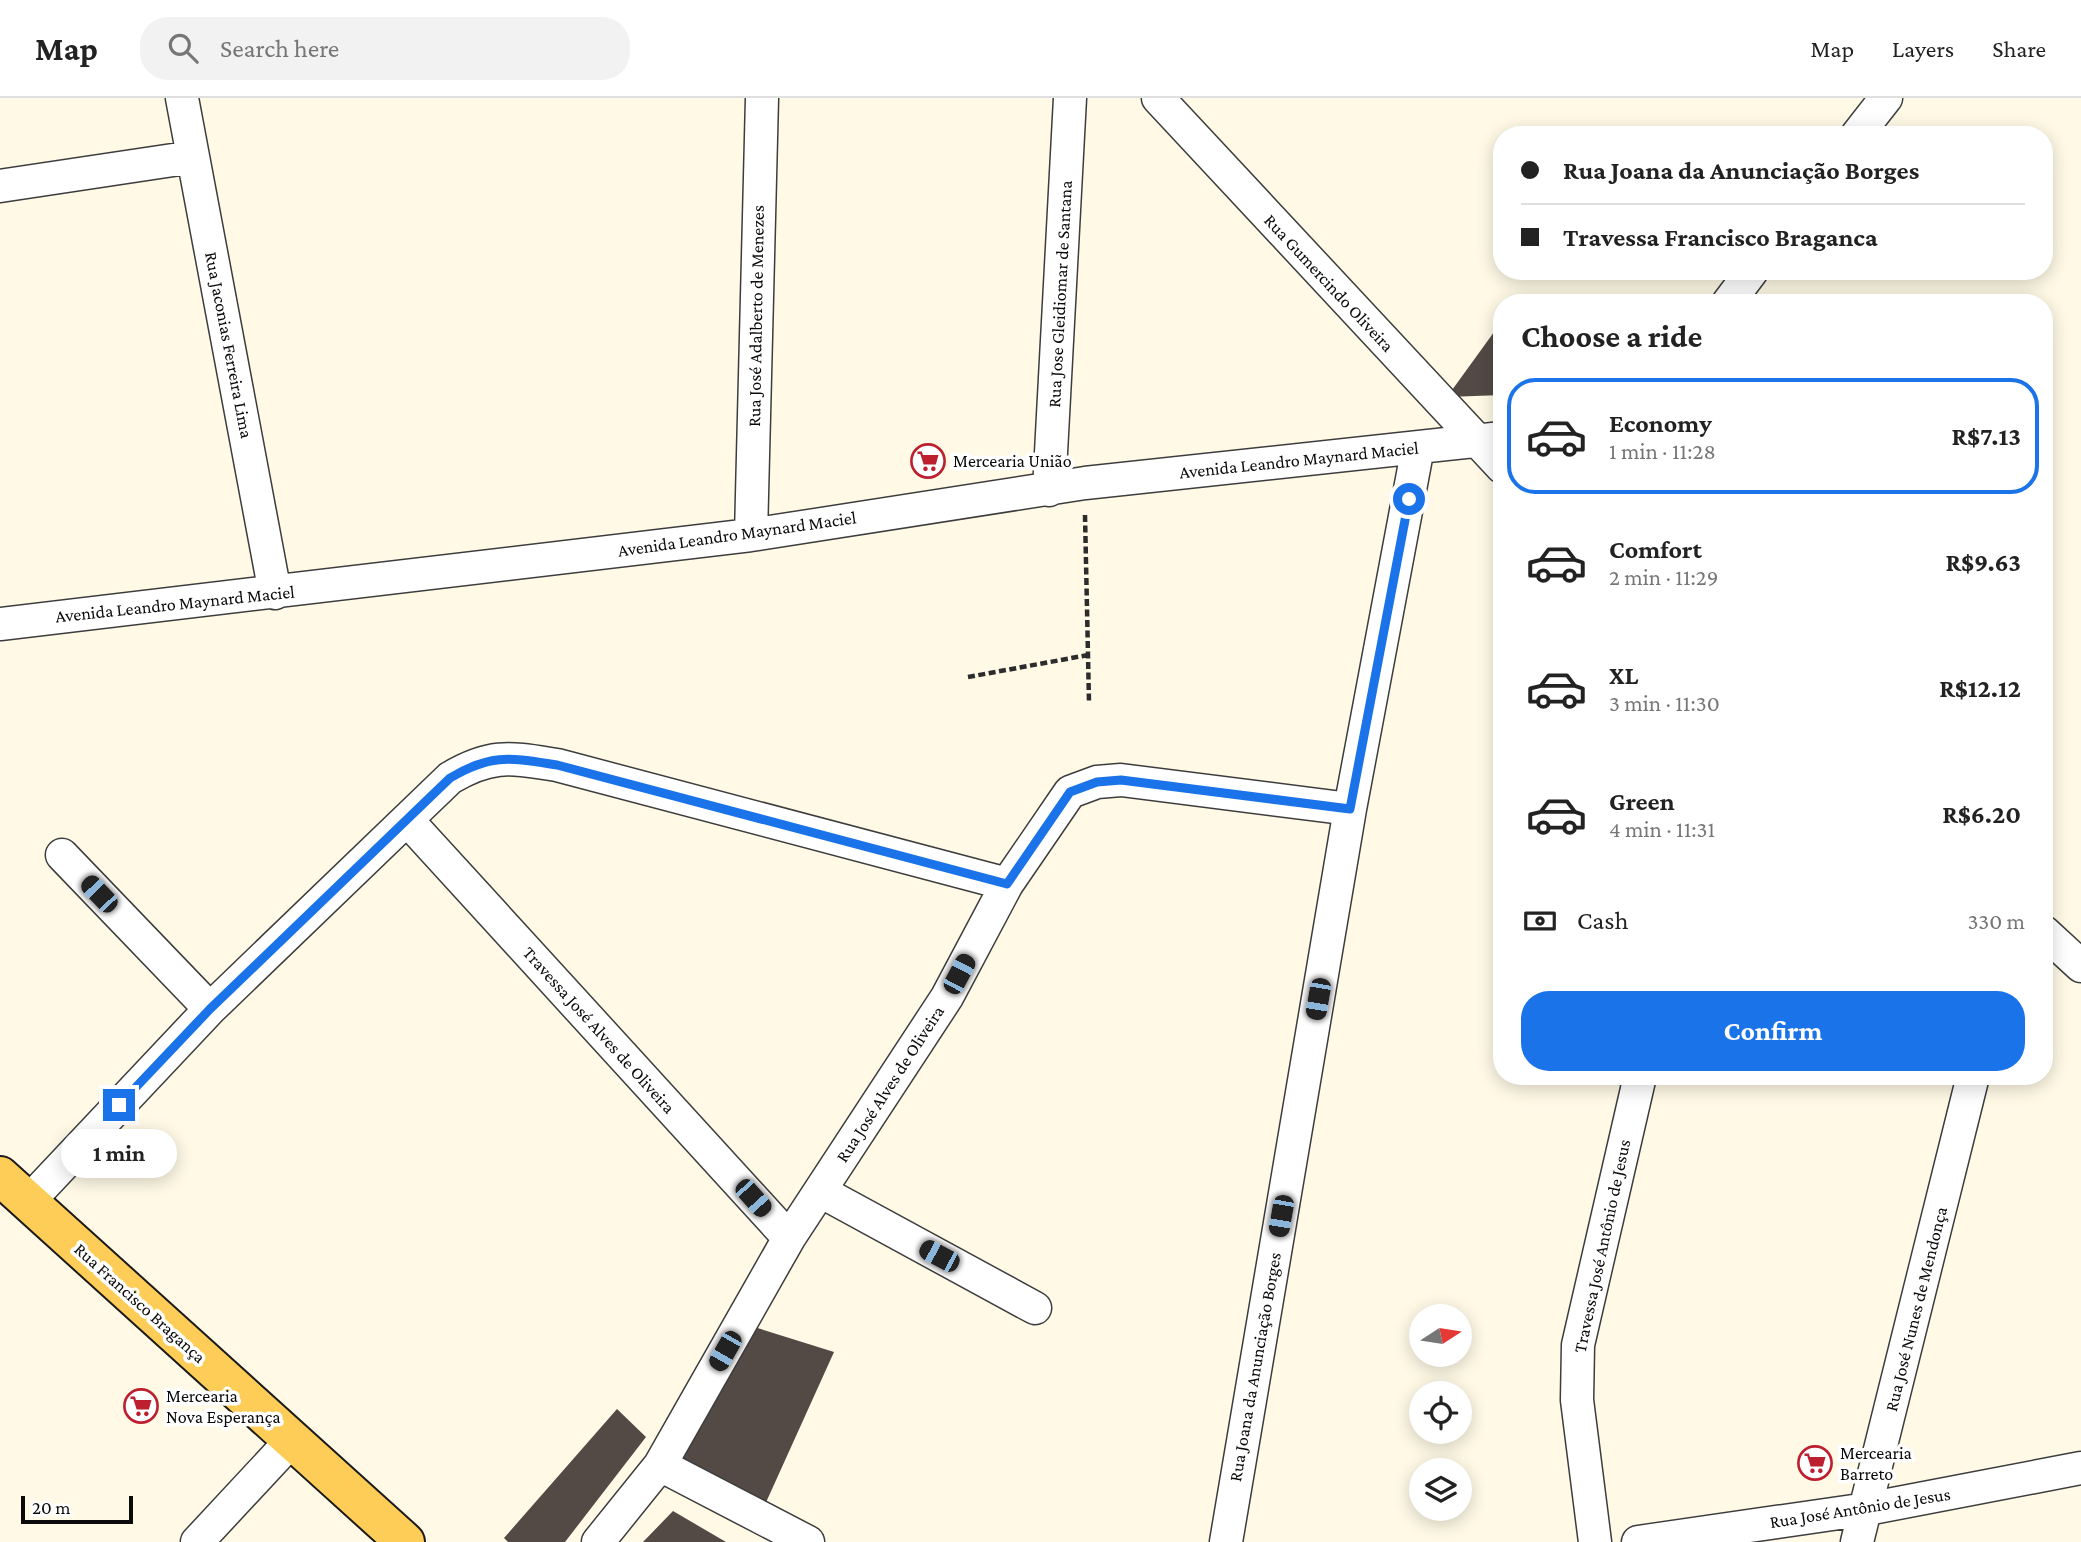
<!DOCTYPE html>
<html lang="en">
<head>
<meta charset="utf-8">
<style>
  :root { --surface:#fff; --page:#f2f2f2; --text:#222; --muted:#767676; --line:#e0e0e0; --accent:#1a73e8 }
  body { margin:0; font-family:"Crimson Pro",serif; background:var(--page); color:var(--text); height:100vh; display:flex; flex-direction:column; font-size:26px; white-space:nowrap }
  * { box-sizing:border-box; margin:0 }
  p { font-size:23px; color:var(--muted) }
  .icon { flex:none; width:38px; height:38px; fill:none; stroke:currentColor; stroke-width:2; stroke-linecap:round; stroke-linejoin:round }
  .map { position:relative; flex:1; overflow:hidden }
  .side { position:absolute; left:1493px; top:196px; width:560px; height:791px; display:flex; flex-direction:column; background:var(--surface); border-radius:28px; box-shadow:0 4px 18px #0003 }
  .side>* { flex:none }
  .guide { position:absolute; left:1493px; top:28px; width:560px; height:154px; border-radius:28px; box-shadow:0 4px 18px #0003; display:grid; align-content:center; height:154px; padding:0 28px; background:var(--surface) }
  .needle { width:46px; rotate:78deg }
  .tools { position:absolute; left:1409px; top:1206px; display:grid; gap:14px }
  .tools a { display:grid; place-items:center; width:63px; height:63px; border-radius:50%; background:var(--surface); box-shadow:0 4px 18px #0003; font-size:35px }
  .scale { position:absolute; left:21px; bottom:18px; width:112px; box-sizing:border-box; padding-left:7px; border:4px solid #0a0a0a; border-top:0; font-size:19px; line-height:24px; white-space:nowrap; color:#0a0a0a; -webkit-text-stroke:5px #fff; paint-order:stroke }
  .end { position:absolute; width:32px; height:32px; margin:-16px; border:9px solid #1a73e8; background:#fff; box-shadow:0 0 0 4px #fff }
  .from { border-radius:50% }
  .bubble { position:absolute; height:49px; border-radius:24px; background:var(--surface); box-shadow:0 4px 18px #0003; font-size:23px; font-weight:700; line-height:49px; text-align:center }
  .car { position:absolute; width:21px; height:42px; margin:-21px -10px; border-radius:9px; box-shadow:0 0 5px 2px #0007; background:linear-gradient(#222 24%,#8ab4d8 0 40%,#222 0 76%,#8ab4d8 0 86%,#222 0) }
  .guide b { display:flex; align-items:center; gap:24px; height:66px; font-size:26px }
  .guide b+b { border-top:2px solid var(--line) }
  .guide i { width:18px; height:18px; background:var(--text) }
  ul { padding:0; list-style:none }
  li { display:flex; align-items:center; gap:21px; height:116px; margin:0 14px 10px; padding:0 14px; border:4px solid transparent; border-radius:28px }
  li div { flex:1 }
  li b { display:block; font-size:26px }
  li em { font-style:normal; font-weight:700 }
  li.current { border-color:var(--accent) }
  li>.icon { width:63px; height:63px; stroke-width:1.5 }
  h2 { padding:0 28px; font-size:32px; line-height:84px }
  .pay { display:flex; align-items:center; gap:18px; height:77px; padding:0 28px; font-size:26px }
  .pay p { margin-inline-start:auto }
  .button { display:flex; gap:14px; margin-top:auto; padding:14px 28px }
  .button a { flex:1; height:80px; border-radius:28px; background:var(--accent); color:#fff; font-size:28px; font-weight:700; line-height:80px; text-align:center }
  header { display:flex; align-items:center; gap:42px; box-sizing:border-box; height:98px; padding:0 35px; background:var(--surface); border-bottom:2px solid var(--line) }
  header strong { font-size:33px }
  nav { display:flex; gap:38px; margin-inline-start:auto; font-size:24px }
  .search { width:490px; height:63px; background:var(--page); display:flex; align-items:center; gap:18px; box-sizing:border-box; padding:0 24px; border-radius:28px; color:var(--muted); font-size:26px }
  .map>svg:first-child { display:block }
</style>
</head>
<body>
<header>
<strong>Map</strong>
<div class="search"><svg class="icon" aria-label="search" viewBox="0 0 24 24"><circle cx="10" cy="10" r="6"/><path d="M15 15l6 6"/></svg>Search here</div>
<nav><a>Map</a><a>Layers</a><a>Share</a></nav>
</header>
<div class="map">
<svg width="2081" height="1444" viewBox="0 0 2081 1444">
  <rect width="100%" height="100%" fill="#fff9e6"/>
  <path fill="#534a46" d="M1502 223V297L1447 299Z
    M751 1228 834 1254 763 1411 671 1363Z
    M617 1311 646 1339 565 1444H508L504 1440Z
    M673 1413 726 1444H643Z"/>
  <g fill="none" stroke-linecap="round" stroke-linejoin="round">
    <g stroke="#3d3d3d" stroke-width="35">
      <path id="minor" d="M182 0 275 495
        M1158 0 1502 369
        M1857 37 1886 0
        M0 88 193 59
        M1728 205 1752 173
        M1049 392 1070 0
        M751 437 762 0
        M0 526 751 437 1085 385 1502 340
        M409 724 789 1140
        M62 757 210 911
        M2044 834 2081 868
        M820 1093 1035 1210
        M29 1103 210 911 450 680C492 655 511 660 557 667L1007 786
        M660 1367 808 1444
        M197 1444 291 1343
        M598 1444 660 1367 789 1140 947 899 1007 786 1070 694 1097 684 1121 682 1350 711
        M1226 1444 1350 711 1418 349
        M1595 1444 1577 1302 1578 1247 1640 978
        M1638 1444 1867 1411 2081 1370
        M1857 1444 1973 978"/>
    </g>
    <g stroke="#1b1b1b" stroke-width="42">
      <path id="primary" d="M0 1078 405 1444"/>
    </g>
    <path stroke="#2c2c2c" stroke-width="4.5" stroke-dasharray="7 3.5" stroke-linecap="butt" d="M1085 417 1089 604
      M968 579 1088 557"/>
    <use href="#minor" stroke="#fff" stroke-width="32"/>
    <use href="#primary" stroke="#fecd58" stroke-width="38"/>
  </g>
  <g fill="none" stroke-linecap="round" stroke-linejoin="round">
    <path stroke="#1a73e8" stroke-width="9" d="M119 1007 210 911 450 680C492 655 511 660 557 667L1007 786 1070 694 1097 684 1121 682 1350 711 1409 401"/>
  </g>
  <defs>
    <g id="supermarket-ring" transform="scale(1.75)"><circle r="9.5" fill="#fff" stroke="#bd1f2e" stroke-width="1.5"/><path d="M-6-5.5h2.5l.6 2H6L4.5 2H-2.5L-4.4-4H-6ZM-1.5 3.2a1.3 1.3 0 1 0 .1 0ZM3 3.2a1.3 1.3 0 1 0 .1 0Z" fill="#bd1f2e"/></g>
  </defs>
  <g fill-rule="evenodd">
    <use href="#supermarket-ring" x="928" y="363"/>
    <use href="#supermarket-ring" x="141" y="1308"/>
    <use href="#supermarket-ring" x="1815" y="1365"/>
  </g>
  <g text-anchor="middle" stroke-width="7" stroke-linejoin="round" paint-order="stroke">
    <g font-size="18" fill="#0a0a0a" stroke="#fff">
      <text transform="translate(1329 185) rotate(47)" y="6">Rua Gumercindo Oliveira</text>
      <text transform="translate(1060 196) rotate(-87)" y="6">Rua Jose Gleidiomar de Santana</text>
      <text transform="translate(756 218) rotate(-89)" y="6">Rua José Adalberto de Menezes</text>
      <text transform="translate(229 247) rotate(79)" y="6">Rua Jaconias Ferreira Lima</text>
      <text transform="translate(1299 362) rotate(-6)" y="6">Avenida Leandro Maynard Maciel</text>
      <text transform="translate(737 436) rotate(-8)" y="6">Avenida Leandro Maynard Maciel</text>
      <text transform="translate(175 506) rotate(-6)" y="6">Avenida Leandro Maynard Maciel</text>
      <text transform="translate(599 932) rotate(48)" y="6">Travessa José Alves de Oliveira</text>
      <text transform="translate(890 986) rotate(-57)" y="6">Rua José Alves de Oliveira</text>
      <text transform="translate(1602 1148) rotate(-78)" y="6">Travessa José Antônio de Jesus</text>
      <text transform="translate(140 1205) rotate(42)" y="6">Rua Francisco Bragança</text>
      <text transform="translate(1916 1211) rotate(-76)" y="6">Rua José Nunes de Mendonça</text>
      <text transform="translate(1255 1269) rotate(-80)" y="6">Rua Joana da Anunciação Borges</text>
      <text transform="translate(1860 1410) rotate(-9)" y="6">Rua José Antônio de Jesus</text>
    </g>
    <g font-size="18" fill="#0a0a0a" stroke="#fff" text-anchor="start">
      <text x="953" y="369">Mercearia União</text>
      <text x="166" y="1304">Mercearia<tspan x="166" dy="21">Nova Esperança</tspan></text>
      <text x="1840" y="1361">Mercearia<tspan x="1840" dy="21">Barreto</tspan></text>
    </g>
  </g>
</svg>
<div class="tools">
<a><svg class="needle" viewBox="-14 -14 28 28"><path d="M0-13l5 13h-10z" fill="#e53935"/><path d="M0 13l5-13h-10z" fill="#767676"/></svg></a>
<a><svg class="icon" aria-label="locate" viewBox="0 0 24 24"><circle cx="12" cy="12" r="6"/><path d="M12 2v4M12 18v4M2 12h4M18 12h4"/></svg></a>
<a><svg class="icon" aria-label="layers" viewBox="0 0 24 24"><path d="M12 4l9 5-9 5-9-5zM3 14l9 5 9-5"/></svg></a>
</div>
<div class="scale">20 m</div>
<i class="end from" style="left:1409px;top:401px"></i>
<i class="end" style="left:119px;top:1007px"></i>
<div class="bubble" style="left:61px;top:1031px;width:116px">1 min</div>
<i class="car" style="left:99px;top:796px;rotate:316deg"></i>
<i class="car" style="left:959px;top:876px;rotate:28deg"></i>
<i class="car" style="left:1318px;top:901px;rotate:190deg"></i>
<i class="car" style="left:753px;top:1100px;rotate:138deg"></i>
<i class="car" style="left:1281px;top:1118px;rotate:190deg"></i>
<i class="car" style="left:939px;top:1158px;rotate:298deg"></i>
<i class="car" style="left:725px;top:1253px;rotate:210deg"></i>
<div class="guide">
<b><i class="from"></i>Rua Joana da Anunciação Borges</b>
<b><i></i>Travessa Francisco Braganca</b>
</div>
<section class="side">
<h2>Choose a ride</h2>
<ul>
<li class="current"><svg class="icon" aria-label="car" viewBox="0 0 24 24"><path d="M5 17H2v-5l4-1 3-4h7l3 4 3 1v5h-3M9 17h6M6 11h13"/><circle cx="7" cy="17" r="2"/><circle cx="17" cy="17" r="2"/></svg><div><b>Economy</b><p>1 min · 11:28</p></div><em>R$7.13</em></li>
<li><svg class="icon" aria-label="car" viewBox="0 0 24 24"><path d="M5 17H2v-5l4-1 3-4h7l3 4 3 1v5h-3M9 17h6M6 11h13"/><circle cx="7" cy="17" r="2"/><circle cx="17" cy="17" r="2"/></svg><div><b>Comfort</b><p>2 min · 11:29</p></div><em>R$9.63</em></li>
<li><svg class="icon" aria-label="car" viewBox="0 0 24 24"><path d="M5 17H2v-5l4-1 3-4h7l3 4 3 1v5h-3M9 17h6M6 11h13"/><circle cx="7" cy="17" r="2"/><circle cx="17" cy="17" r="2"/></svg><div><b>XL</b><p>3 min · 11:30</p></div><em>R$12.12</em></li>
<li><svg class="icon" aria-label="car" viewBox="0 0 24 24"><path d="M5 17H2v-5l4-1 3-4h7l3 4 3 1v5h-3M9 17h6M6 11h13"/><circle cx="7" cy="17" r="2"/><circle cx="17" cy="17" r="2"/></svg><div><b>Green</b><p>4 min · 11:31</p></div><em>R$6.20</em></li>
</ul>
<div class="pay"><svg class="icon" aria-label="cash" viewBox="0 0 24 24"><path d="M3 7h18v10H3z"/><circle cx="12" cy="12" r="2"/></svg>Cash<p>330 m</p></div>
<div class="button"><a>Confirm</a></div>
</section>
</div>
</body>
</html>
